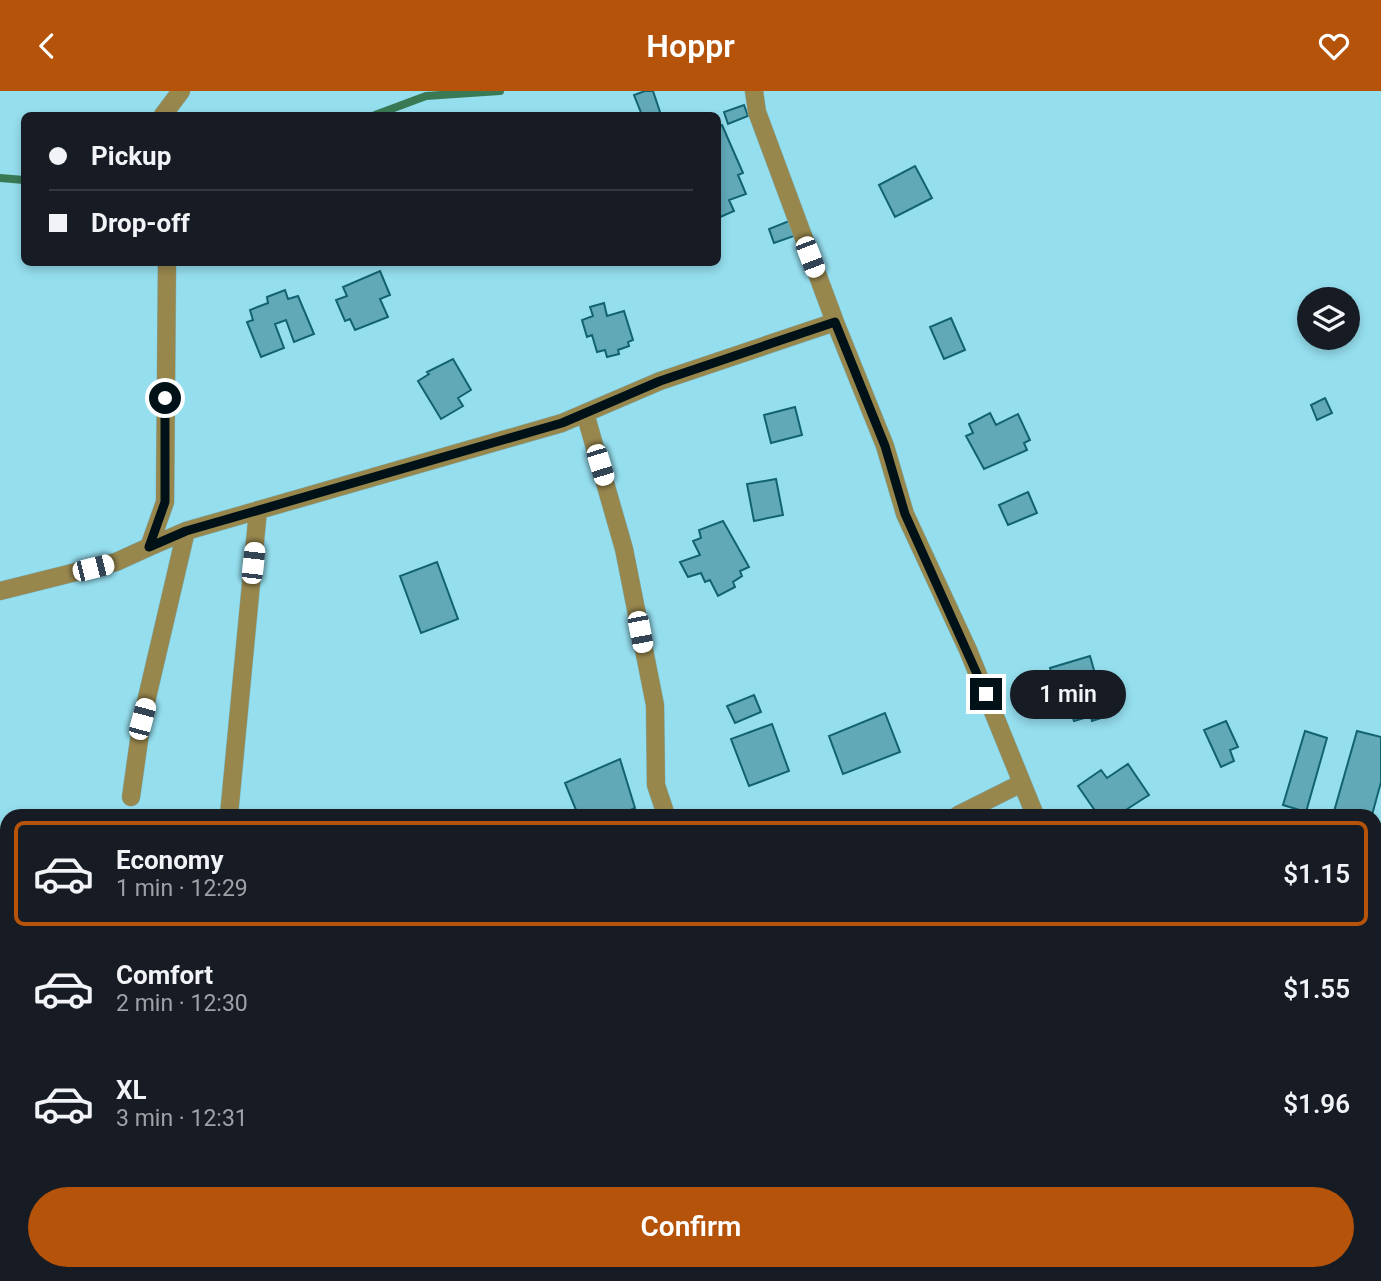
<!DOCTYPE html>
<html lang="en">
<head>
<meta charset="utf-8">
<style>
  :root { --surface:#171b24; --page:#20242c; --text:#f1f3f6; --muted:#9ea1a6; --line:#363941; --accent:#b45309 }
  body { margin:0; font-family:Roboto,sans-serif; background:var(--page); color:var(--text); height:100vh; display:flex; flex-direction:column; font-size:26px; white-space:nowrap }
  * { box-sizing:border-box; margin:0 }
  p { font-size:23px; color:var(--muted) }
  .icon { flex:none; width:38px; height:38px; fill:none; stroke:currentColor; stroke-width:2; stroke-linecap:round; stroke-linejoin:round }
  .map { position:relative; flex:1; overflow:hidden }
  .panel { position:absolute; left:0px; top:718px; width:1382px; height:472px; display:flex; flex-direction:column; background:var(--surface); border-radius:21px 21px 0 0; box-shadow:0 4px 10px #0003 }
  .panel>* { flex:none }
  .top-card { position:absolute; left:21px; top:21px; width:700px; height:154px; border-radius:10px; box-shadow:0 4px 10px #0003; display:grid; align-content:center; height:154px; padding:0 28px; background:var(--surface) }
  .fabs { position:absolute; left:1297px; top:196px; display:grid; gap:14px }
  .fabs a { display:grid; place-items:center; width:63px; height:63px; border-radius:50%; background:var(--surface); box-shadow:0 4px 10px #0003; font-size:35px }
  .end { position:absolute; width:32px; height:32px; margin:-16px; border:9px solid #001217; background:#fff; box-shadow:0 0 0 4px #fff }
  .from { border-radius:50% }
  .bubble { position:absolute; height:49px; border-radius:24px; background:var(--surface); box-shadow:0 4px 10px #0003; font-size:23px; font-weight:600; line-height:49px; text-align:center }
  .car { position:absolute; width:21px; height:42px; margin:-21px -10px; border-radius:9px; box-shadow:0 0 5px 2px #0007; background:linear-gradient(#fff 24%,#345 0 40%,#fff 0 76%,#345 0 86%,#fff 0) }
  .top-card b { display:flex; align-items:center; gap:24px; height:66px; font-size:26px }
  .top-card b+b { border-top:2px solid var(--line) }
  .top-card i { width:18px; height:18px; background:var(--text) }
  ul { padding:12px 0 0; list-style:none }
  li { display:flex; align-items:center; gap:21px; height:105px; margin:0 14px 10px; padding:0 14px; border:4px solid transparent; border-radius:10px }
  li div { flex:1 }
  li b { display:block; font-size:26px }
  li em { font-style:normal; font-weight:600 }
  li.current { border-color:var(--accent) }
  li>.icon { width:63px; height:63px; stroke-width:1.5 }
  .action { display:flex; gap:14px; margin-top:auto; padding:14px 28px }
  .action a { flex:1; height:80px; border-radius:42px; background:var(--accent); color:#fff; font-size:28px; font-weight:600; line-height:80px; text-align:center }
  header { display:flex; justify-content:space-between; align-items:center; height:91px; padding:0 28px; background:var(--accent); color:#fff; font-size:32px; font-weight:600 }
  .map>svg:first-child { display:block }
</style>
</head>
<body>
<header><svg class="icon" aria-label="back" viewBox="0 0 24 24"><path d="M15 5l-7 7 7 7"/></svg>Hoppr<svg class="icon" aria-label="heart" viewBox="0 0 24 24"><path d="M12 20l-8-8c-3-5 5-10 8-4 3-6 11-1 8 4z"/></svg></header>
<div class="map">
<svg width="1381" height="1190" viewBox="0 0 1381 1190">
  <rect width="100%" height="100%" fill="#95deee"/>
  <path fill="#d99ace" d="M0 1019 7 1022V1183H300L313 1190H0Z"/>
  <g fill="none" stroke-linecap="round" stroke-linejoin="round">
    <path stroke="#397a55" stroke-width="8" d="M375 24 426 5 500 0
      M0 87 24 89"/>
  </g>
  <path fill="#62a9b8" stroke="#126371" stroke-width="2" d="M645 0H653L661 24H642L634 4Z
    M744 14 748 25 728 33 724 21Z
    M722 34 743 82 738 84 746 103 729 109 734 120 718 127V36Z
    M915 75 932 107 895 126 879 94Z
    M789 130 794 145 774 152 769 138Z
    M380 180 390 204 380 208 388 226 355 239 350 228 345 230 336 209 347 205 343 196Z
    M285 199 288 208 298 205 314 243 294 251 286 229 275 233 284 257 261 266 247 231 253 229 250 219 268 212 267 206Z
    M604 212 607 225 624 220 633 249 628 251 629 255 618 259 619 263 607 266 605 259 597 261 592 244 587 246 582 229 593 225 590 216Z
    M951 227 965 259 944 268 930 236Z
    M453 268 471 299 458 307 463 315 441 328 418 290 429 283 427 281Z
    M1325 307 1332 322 1317 329 1311 314Z
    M795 316 802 344 771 352 764 324Z
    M990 322 996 334 1018 323 1030 349 1024 352 1027 359 984 378 966 345 973 342 969 333Z
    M776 388 783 424 754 430 747 393Z
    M1028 401 1037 422 1008 434 999 414Z
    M723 430 749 476 740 480 742 485 733 491 735 496 718 505 710 489 705 491 701 482 688 486 680 471 700 464 693 450 701 447 699 439Z
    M437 471 458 528 421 542 400 485Z
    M1090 565 1107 625 1092 630 1091 625 1074 630 1071 620 1064 622 1050 577Z
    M754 604 761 621 735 632 727 615Z
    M885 622 900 661 843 683 829 645Z
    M1226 630 1238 656 1230 659 1234 670 1221 676 1204 639Z
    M772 633 789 680 749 695 731 648Z
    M1305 640 1327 647 1306 721 1283 714Z
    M1357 640 1381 646V691L1372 724H1333Z
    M620 668 635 717 620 724H578L565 692Z
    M1128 673 1149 704 1121 722 1122 724H1098L1078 695 1101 679 1107 687Z
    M1381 1067V1132L1376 1134V1069Z
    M942 1183H971L975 1190H938L936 1187Z
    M1183 1183H1232L1215 1190H1185Z"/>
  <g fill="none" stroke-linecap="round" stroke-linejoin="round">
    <g stroke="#7ab9c7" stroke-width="19">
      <path id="street" d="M754 0 757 21 835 231 885 355 905 423 968 559 1035 724
        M163 24 181 0
        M585 322 624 458 655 614 656 694 666 724
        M149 456 186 440 562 332 660 290 835 231
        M0 500 116 471 149 456 165 411 167 172
        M131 706 142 628 186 440
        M229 724 258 419
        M958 724 1022 692
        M0 882 7 886
        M591 1183 605 1190
        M905 1183 910 1190
        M1276 1183 1279 1190
        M800 1190 804 1183"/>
    </g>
    <path stroke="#4c7a85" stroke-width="4.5" stroke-dasharray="5 3.5" stroke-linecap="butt" d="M416 1183 419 1190"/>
    <use href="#street" stroke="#98874d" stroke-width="18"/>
  </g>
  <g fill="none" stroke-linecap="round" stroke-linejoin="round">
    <path stroke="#001217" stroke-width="9" d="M165 307V411L149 456 186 440 562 332 660 290 835 231 885 355 905 423 986 603"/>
  </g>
</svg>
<div class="fabs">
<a><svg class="icon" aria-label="layers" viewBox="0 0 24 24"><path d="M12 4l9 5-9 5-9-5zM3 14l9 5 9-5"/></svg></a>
</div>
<i class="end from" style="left:165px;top:307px"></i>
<i class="end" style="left:986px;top:603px"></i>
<div class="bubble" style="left:1010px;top:579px;width:116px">1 min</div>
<i class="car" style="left:810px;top:166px;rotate:159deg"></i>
<i class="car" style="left:600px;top:374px;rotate:163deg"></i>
<i class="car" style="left:253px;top:472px;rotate:6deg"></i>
<i class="car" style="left:93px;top:477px;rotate:76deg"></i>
<i class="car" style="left:640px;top:541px;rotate:169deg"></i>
<i class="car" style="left:142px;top:628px;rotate:15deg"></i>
<div class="top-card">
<b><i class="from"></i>Pickup</b>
<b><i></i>Drop-off</b>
</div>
<section class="panel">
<ul>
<li class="current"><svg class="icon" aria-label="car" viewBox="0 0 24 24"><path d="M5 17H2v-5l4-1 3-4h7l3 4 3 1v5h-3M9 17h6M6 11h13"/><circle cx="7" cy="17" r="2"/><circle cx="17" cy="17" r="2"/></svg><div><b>Economy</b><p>1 min · 12:29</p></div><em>$1.15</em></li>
<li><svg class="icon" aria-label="car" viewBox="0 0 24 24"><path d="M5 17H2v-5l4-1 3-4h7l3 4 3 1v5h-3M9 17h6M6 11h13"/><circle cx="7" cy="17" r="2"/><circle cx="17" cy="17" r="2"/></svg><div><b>Comfort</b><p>2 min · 12:30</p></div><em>$1.55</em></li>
<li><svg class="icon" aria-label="car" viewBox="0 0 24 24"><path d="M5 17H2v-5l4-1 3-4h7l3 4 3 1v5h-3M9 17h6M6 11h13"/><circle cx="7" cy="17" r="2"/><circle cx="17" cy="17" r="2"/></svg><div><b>XL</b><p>3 min · 12:31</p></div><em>$1.96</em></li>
</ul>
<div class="action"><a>Confirm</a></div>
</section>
</div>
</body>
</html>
